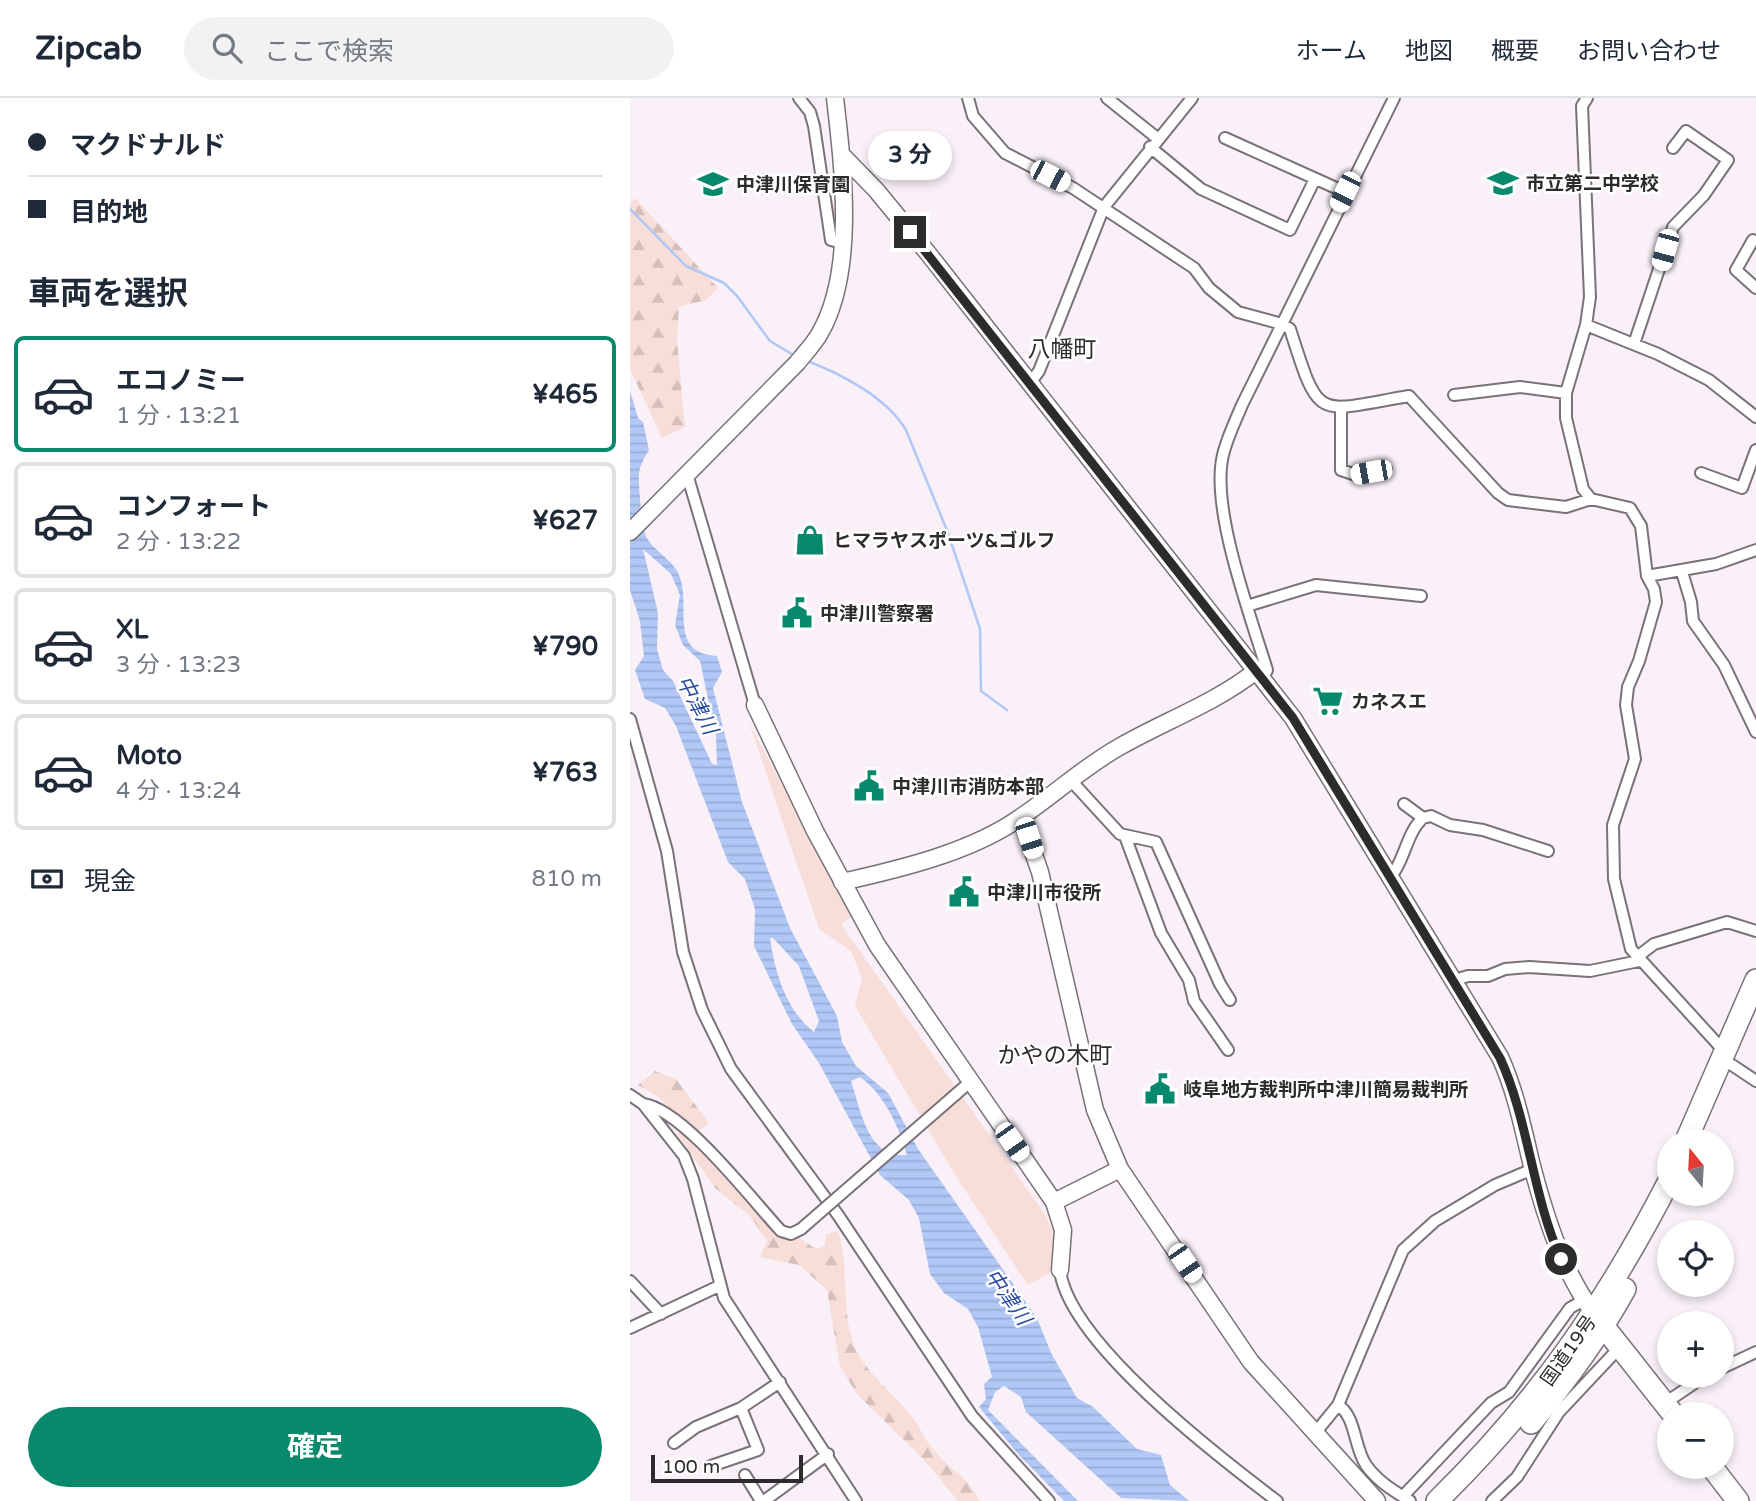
<!DOCTYPE html>
<html lang="ja">
<head>
<meta charset="utf-8">
<style>
  :root { --surface:#fff; --page:#f2f2f3; --text:#1f2937; --muted:#747a83; --line:#e0e1e3; --accent:#09896c }
  body { margin:0; font-family:"Varela Round","Noto Sans JP",sans-serif; background:var(--page); color:var(--text); height:100vh; display:flex; flex-direction:column; font-size:26px; white-space:nowrap }
  * { box-sizing:border-box; margin:0 }
  p { font-size:23px; color:var(--muted) }
  .icon { flex:none; width:38px; height:38px; fill:none; stroke:currentColor; stroke-width:2; stroke-linecap:round; stroke-linejoin:round }
  .map { position:relative; flex:1; overflow:hidden }
  .drawer { display:flex; flex-direction:column; background:var(--surface); width:630px }
  .drawer>* { flex:none }
  .hud { display:grid; align-content:center; height:154px; padding:0 28px; background:var(--surface) }
  .needle { width:46px; rotate:342deg }
  .fabs { position:absolute; left:1027px; top:1031px; display:grid; gap:14px }
  .fabs a { display:grid; place-items:center; width:77px; height:77px; border-radius:50%; background:var(--surface); box-shadow:0 4px 10px #0003; font-size:35px }
  .scale { position:absolute; left:21px; bottom:18px; width:152px; box-sizing:border-box; padding-left:7px; border:4px solid #2e2b2e; border-top:0; font-size:19px; line-height:24px; white-space:nowrap; color:#2e2b2e; -webkit-text-stroke:5px #fff; paint-order:stroke }
  .end { position:absolute; width:32px; height:32px; margin:-16px; border:9px solid #2e2b2e; background:#fff; box-shadow:0 0 0 4px #fff }
  .from { border-radius:50% }
  .bubble { position:absolute; height:49px; border-radius:24px; background:var(--surface); box-shadow:0 4px 10px #0003; font-size:23px; font-weight:700; line-height:49px; text-align:center }
  .car { position:absolute; width:21px; height:42px; margin:-21px -10px; border-radius:9px; box-shadow:0 0 5px 2px #0007; background:linear-gradient(#fff 24%,#345 0 40%,#fff 0 76%,#345 0 86%,#fff 0) }
  .hud b { display:flex; align-items:center; gap:24px; height:66px; font-size:26px }
  .hud b+b { border-top:2px solid var(--line) }
  .hud i { width:18px; height:18px; background:var(--text) }
  ul { padding:0; list-style:none }
  li { display:flex; align-items:center; gap:21px; height:116px; margin:0 14px 10px; padding:0 14px; border:4px solid var(--line); border-radius:10px }
  li div { flex:1 }
  li b { display:block; font-size:26px }
  li em { font-style:normal; font-weight:700 }
  li.selected { border-color:var(--accent) }
  li>.icon { width:63px; height:63px; stroke-width:1.5 }
  h2 { padding:0 28px; font-size:32px; line-height:84px }
  .pay { display:flex; align-items:center; gap:18px; height:77px; padding:0 28px; font-size:26px }
  .pay p { margin-inline-start:auto }
  .cta { display:flex; gap:14px; margin-top:auto; padding:14px 28px }
  .cta a { flex:1; height:80px; border-radius:42px; background:var(--accent); color:#fff; font-size:28px; font-weight:700; line-height:80px; text-align:center }
  header { display:flex; align-items:center; gap:42px; box-sizing:border-box; height:98px; padding:0 35px; background:var(--surface); border-bottom:2px solid var(--line) }
  header strong { font-size:33px }
  nav { display:flex; gap:38px; margin-inline-start:auto; font-size:24px }
  .search { width:490px; height:63px; background:var(--page); display:flex; align-items:center; gap:18px; box-sizing:border-box; padding:0 24px; border-radius:38px; color:var(--muted); font-size:26px }
  main { display:flex; flex:1; min-height:0 }
  .map>svg:first-child { display:block }
</style>
</head>
<body>
<header>
<strong>Zipcab</strong>
<div class="search"><svg class="icon" aria-label="search" viewBox="0 0 24 24"><circle cx="10" cy="10" r="6"/><path d="M15 15l6 6"/></svg>ここで検索</div>
<nav><a>ホーム</a><a>地図</a><a>概要</a><a>お問い合わせ</a></nav>
</header>
<main>
<section class="drawer">
<div class="hud">
<b><i class="from"></i>マクドナルド</b>
<b><i></i>目的地</b>
</div>
<h2>車両を選択</h2>
<ul>
<li class="selected"><svg class="icon" aria-label="car" viewBox="0 0 24 24"><path d="M5 17H2v-5l4-1 3-4h7l3 4 3 1v5h-3M9 17h6M6 11h13"/><circle cx="7" cy="17" r="2"/><circle cx="17" cy="17" r="2"/></svg><div><b>エコノミー</b><p>1 分 · 13:21</p></div><em>¥465</em></li>
<li><svg class="icon" aria-label="car" viewBox="0 0 24 24"><path d="M5 17H2v-5l4-1 3-4h7l3 4 3 1v5h-3M9 17h6M6 11h13"/><circle cx="7" cy="17" r="2"/><circle cx="17" cy="17" r="2"/></svg><div><b>コンフォート</b><p>2 分 · 13:22</p></div><em>¥627</em></li>
<li><svg class="icon" aria-label="car" viewBox="0 0 24 24"><path d="M5 17H2v-5l4-1 3-4h7l3 4 3 1v5h-3M9 17h6M6 11h13"/><circle cx="7" cy="17" r="2"/><circle cx="17" cy="17" r="2"/></svg><div><b>XL</b><p>3 分 · 13:23</p></div><em>¥790</em></li>
<li><svg class="icon" aria-label="car" viewBox="0 0 24 24"><path d="M5 17H2v-5l4-1 3-4h7l3 4 3 1v5h-3M9 17h6M6 11h13"/><circle cx="7" cy="17" r="2"/><circle cx="17" cy="17" r="2"/></svg><div><b>Moto</b><p>4 分 · 13:24</p></div><em>¥763</em></li>
</ul>
<div class="pay"><svg class="icon" aria-label="cash" viewBox="0 0 24 24"><path d="M3 7h18v10H3z"/><circle cx="12" cy="12" r="2"/></svg>現金<p>810 m</p></div>
<div class="cta"><a>確定</a></div>
</section>
<div class="map">
<svg width="1126" height="1403" viewBox="0 0 1126 1403">
  <defs>
    <pattern id="forest-firs" width="22" height="20" patternUnits="userSpaceOnUse" patternTransform="scale(1.75)"><rect width="22" height="20" fill="#f7ded9"/><path d="M5 1l3.5 6h-7zM16 11l3.5 6h-7z" fill="#d4bfbb"/></pattern>
    <pattern id="water-rules" width="6" height="5" patternUnits="userSpaceOnUse" patternTransform="scale(1.75)"><rect width="6" height="5" fill="#b1c7f6"/><path d="M0 2.5h6" fill="none" stroke="#99abd3"/></pattern>
  </defs>
  <rect width="100%" height="100%" fill="#f9f0f8"/>
  <path fill="#f7ded9" d="M119 625 223 818 211 826 414 1115 423 1132 420 1175 398 1187 327 1080 225 908 232 880 221 853 189 831Z"/>
  <path fill="url(#forest-firs)" d="M5 100 88 190 76 202 49 209 47 243 55 329 32 340 0 271V105Z
    M25 973 46 981 79 1025 67 1034 68 1045 150 1136 158 1142 168 1139 186 1151 195 1148 196 1136 208 1133C221 1169 208 1223 230 1259 244 1282 264 1296 280 1316 289 1327 294 1341 304 1352 320 1372 337 1378 350 1403H328L294 1362 227 1296 210 1268 197 1192 169 1167 130 1159 137 1143 120 1118 85 1090 48 1037 52 1024 30 1000 8 987Z"/>
  <path fill="url(#water-rules)" fill-rule="evenodd" d="M0 293 8 320 13 324 19 352C14 360 10 367 9 376 8 386 12 427 15 436 21 452 43 461 49 477 62 507 37 555 87 558L92 574 83 590 112 704 160 830 207 918 212 944 226 968 258 995 288 1051 407 1220 421 1255 447 1300 463 1309 507 1351 531 1357 540 1387 559 1403 491 1400 396 1314 391 1299 374 1288 365 1294 358 1312 448 1403H434L389 1357 349 1309 356 1301 354 1286 362 1279 348 1229 338 1211 314 1195 300 1176 289 1120 279 1102 250 1077 189 965 162 926 124 848 125 811 115 781 98 764 46 628 35 610 15 601 5 572 14 558 10 523 0 492ZM13 451 41 476 50 497 45 527 53 547 70 563 86 638 87 667 82 666 43 583 33 572 27 551 28 515ZM140 840H143L169 868 189 923 184 934C156 912 145 875 140 840ZM230 979C255 997 269 1029 277 1057 238 1061 231 1013 221 983Z"/>
  <g fill="none" stroke-linecap="round" stroke-linejoin="round">
    <path stroke="#b1c7f6" stroke-width="2.5" d="M0 111 56 168 94 185 107 198 140 243 165 258
      M177 263C212 276 257 300 276 332L318 435 350 531 351 593 377 612"/>
    <g stroke="#7a7279" stroke-width="14">
      <path id="street" d="M169 0 180 14 184 28 201 142 212 145
        M338 0 343 18 375 55 443 90 564 170 579 190 608 214 652 226 660 231C690 325 685 314 779 298L868 395 878 402 936 409 961 401 1000 410 1011 428 1017 478 1024 491 1026 504 1009 563 998 589 996 607 1005 661 983 727 984 781 1001 851 1094 953
        M477 0 527 40
        M957 0 952 8 960 199 956 227 936 295V320L953 391 961 401
        M595 40 715 94
        M520 49 571 91 660 132 685 81
        M1123 142 1106 172 1126 190
        M956 227 1028 256 1079 282 1126 319
        M1004 246 1043 129 1074 97 1098 62 1056 33 1043 50
        M400 285 409 273 474 109 562 0
        M824 297 890 289 936 295
        M711 310V372L726 377 756 371
        M1071 375 1112 390 1126 352
        M57 376 125 607
        M1052 474 1061 504 1063 523 1094 567 1126 634
        M1017 478 1086 466 1126 452
        M617 508 686 487 791 498
        M633 581 637 572C621 519 580 410 593 357 597 340 605 324 612 307L764 0
        M0 621 37 753 53 854 72 912 101 971 208 1117 342 1318 419 1403
        M446 688 490 736 526 744 590 886 600 902
        M793 720 801 718 820 727 853 732 918 753
        M495 738 531 835 559 882 564 903 598 952
        M760 780C775 763 776 735 793 720L774 706
        M1007 859 1024 846 1097 824 1126 833
        M821 883 838 878H858L875 871 899 869 960 873 1009 863
        M1102 967 1126 983
        M0 997 13 1006 54 1058 63 1081 94 1200 226 1403
        M325 997 340 984
        M13 1006C53 1011 122 1102 151 1133L161 1136 171 1131
        M430 1172C438 1244 590 1360 647 1403
        M0 1183 31 1216
        M0 1230 89 1188
        M1092 1270 1126 1254
        M1035 1305 1075 1278
        M708 1307C726 1318 724 1350 736 1367 747 1383 764 1393 780 1403
        M686 1334 708 1307 773 1152 805 1123 865 1087 903 1071
        M44 1345 66 1329 111 1310 150 1284
        M81 1368 128 1352 111 1310
        M115 1377 131 1403
        M776 1395 861 1305 879 1294 940 1210 954 1202
        M134 1403 198 1356
        M862 1403 887 1379 929 1314 990 1249"/>
    </g>
    <g stroke="#7a7279" stroke-width="19">
      <path id="secondary" d="M211 56 246 92 297 154 663 620 870 959C886 994 893 1031 902 1068 916 1121 932 1171 964 1216
        M0 434 167 265C175 255 184 246 190 235 226 172 213 69 205 0
        M125 607 185 733 247 847 424 1104 433 1132 430 1172
        M391 720 410 774 465 1012 490 1071 621 1264 747 1403
        M212 784C270 771 342 754 391 719 425 696 456 667 491 648 537 622 585 605 626 573
        M424 1104 490 1071"/>
    </g>
    <g stroke="#7a7279" stroke-width="24">
      <path id="highway" d="M1056 1043 1126 882
        M967 1220 1043 1316
        M901 1325C937 1282 968 1240 995 1191
        M1081 1368 1108 1403
        M807 1403C907 1305 976 1206 1040 1081"/>
    </g>
    <use href="#street" stroke="#fff" stroke-width="10"/>
    <use href="#secondary" stroke="#fff" stroke-width="16"/>
    <use href="#highway" stroke="#fff" stroke-width="21"/>
    <g stroke="#7a7279" stroke-width="14" stroke-linecap="butt">
      <path id="street-bridge" d="M171 1131 325 997"/>
    </g>
    <use href="#street-bridge" stroke="#fff" stroke-width="10"/>
  </g>
  <g fill="none" stroke-linecap="round" stroke-linejoin="round">
    <path stroke="#2e2b2e" stroke-width="9" d="M280 134 663 620 870 960C899 1023 902 1097 931 1161"/>
  </g>
  <defs>
    <g id="school-bare" transform="scale(2.415)"><path d="M0-5L7-2L0 1L-7-2ZM-4 1L0 2.5L4 1V4Q0 6-4 4Z" fill="#09896c" stroke="#fff" stroke-width="2.5" paint-order="stroke"/></g>
    <g id="shop-bare" transform="scale(2.415)"><path d="M-5-2.5h2.3a2.7 3.5 0 0 1 5.4 0H5L5.5 6h-11ZM-1.5-2.5h3a1.5 2.3 0 0 0-3 0Z" fill="#09896c" stroke="#fff" stroke-width="2.5" paint-order="stroke"/></g>
    <g id="civic-bare" transform="scale(2.415)"><path d="M-.6-6.5H3V-4.5H.6V-3L4-1V1h2V6H-6V1h2V-1L-.6-3ZM-1.2 2.5V6h2.4V2.5Z" fill="#09896c" stroke="#fff" stroke-width="2.5" paint-order="stroke"/></g>
    <g id="supermarket-bare" transform="scale(2.415)"><path d="M-6-5.5h2.5l.6 2H6L4.5 2H-2.5L-4.4-4H-6ZM-1.5 3.2a1.3 1.3 0 1 0 .1 0ZM3 3.2a1.3 1.3 0 1 0 .1 0Z" fill="#09896c" stroke="#fff" stroke-width="2.5" paint-order="stroke"/></g>
  </defs>
  <g fill-rule="evenodd">
    <use href="#school-bare" x="873" y="85"/>
    <use href="#school-bare" x="83" y="86"/>
    <use href="#shop-bare" x="180" y="442"/>
    <use href="#civic-bare" x="167" y="515"/>
    <use href="#supermarket-bare" x="698" y="603"/>
    <use href="#civic-bare" x="239" y="688"/>
    <use href="#civic-bare" x="334" y="794"/>
    <use href="#civic-bare" x="530" y="991"/>
  </g>
  <g text-anchor="middle" stroke-width="5" stroke-linejoin="round" paint-order="stroke">
    <g font-size="19" font-weight="bold" fill="#2e2b2e" stroke="#fff" text-anchor="start">
      <text x="896" y="92">市立第二中学校</text>
      <text x="106" y="93">中津川保育園</text>
      <text x="203" y="449">ヒマラヤスポーツ&amp;ゴルフ</text>
      <text x="190" y="522">中津川警察署</text>
      <text x="721" y="610">カネスエ</text>
      <text x="262" y="695">中津川市消防本部</text>
      <text x="357" y="801">中津川市役所</text>
      <text x="553" y="998">岐阜地方裁判所中津川簡易裁判所</text>
    </g>
    <g font-size="19" fill="#2e2b2e" stroke="#fff">
      <text transform="translate(938 1252) rotate(-55)" y="7">国道19号</text>
    </g>
    <g font-size="21" font-style="italic" fill="#2b4aa3" stroke="#fff">
      <text transform="translate(67 607) rotate(62)" y="7">中津川</text>
      <text transform="translate(378 1199) rotate(55)" y="7">中津川</text>
    </g>
    <g font-size="23" fill="#2e2b2e" stroke="#fff">
      <text x="432" y="259">八幡町</text>
      <text x="425" y="965">かやの木町</text>
    </g>
  </g>
</svg>
<div class="fabs">
<a><svg class="needle" viewBox="-14 -14 28 28"><path d="M0-13l5 13h-10z" fill="#e53935"/><path d="M0 13l5-13h-10z" fill="#747a83"/></svg></a>
<a><svg class="icon" aria-label="locate" viewBox="0 0 24 24"><circle cx="12" cy="12" r="6"/><path d="M12 2v4M12 18v4M2 12h4M18 12h4"/></svg></a>
<a>+</a>
<a>−</a>
</div>
<div class="scale">100 m</div>
<i class="end from" style="left:931px;top:1161px"></i>
<i class="end" style="left:280px;top:134px"></i>
<div class="bubble" style="left:238px;top:33px;width:84px">3 分</div>
<i class="car" style="left:420px;top:78px;rotate:117deg"></i>
<i class="car" style="left:715px;top:94px;rotate:206deg"></i>
<i class="car" style="left:1035px;top:152px;rotate:195deg"></i>
<i class="car" style="left:741px;top:374px;rotate:260deg"></i>
<i class="car" style="left:399px;top:740px;rotate:162deg"></i>
<i class="car" style="left:382px;top:1044px;rotate:145deg"></i>
<i class="car" style="left:555px;top:1165px;rotate:146deg"></i>
</div>
</main>
</body>
</html>
